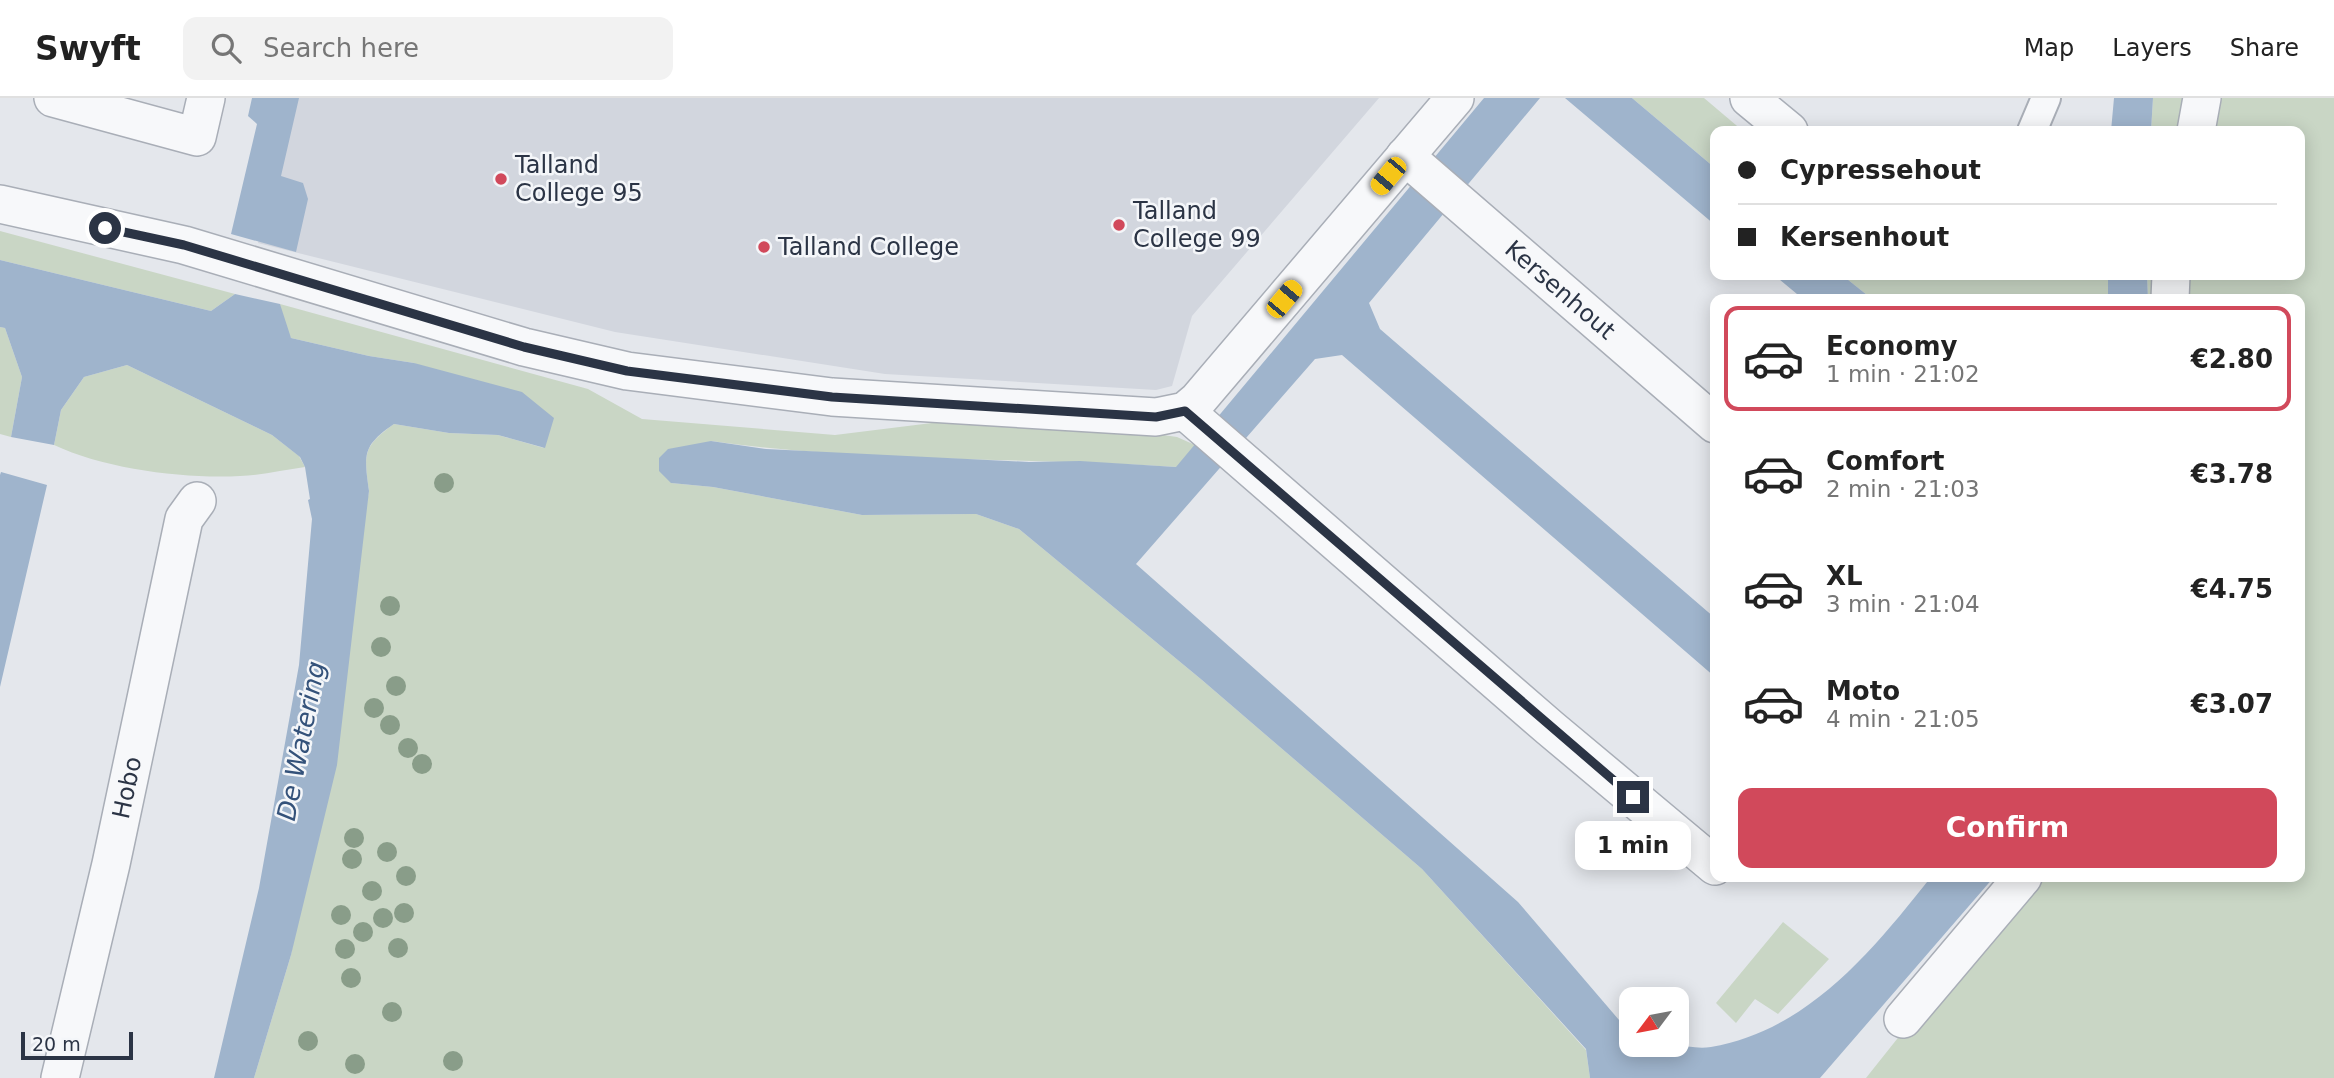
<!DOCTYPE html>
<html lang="en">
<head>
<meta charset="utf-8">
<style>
  :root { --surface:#fff; --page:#f2f2f2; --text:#222; --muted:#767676; --line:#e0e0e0; --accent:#d1495b }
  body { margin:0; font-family:"DejaVu Sans",sans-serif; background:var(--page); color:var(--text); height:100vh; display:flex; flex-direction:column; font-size:26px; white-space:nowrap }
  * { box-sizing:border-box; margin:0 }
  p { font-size:23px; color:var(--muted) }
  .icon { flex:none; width:38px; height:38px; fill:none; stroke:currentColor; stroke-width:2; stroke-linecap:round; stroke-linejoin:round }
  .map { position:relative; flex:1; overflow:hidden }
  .side { position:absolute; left:1710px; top:196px; width:595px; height:588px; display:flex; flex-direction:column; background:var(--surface); border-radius:14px; box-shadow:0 4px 18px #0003 }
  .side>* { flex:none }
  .top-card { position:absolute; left:1710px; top:28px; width:595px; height:154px; border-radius:14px; box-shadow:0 4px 18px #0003; display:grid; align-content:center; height:154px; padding:0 28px; background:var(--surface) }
  .needle { width:46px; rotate:238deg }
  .buttons { position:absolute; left:1619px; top:889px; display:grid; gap:14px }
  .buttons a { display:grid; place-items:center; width:70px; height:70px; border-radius:14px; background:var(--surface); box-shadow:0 4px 18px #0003; font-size:35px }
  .scale { position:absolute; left:21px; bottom:18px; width:112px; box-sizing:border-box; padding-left:7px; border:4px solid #2b3445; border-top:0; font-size:19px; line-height:24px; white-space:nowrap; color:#2b3445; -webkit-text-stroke:5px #f4f6f9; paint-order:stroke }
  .end { position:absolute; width:32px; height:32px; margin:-16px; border:9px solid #2b3445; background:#fff; box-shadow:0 0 0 4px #fff }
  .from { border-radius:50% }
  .bubble { position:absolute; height:49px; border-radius:14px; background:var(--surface); box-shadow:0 4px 18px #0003; font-size:23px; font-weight:700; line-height:49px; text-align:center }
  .car { position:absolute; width:21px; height:42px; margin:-21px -10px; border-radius:9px; box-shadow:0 0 5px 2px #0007; background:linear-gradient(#f5c518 24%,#345 0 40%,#f5c518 0 76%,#345 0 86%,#f5c518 0) }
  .top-card b { display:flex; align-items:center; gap:24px; height:66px; font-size:26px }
  .top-card b+b { border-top:2px solid var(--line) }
  .top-card i { width:18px; height:18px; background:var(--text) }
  ul { padding:12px 0 0; list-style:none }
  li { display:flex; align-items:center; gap:21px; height:105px; margin:0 14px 10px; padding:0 14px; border:4px solid transparent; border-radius:14px }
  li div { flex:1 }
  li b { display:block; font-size:26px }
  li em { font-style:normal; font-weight:700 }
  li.active { border-color:var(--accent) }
  li>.icon { width:63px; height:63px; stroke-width:1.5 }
  .action { display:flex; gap:14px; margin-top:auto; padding:14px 28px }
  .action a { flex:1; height:80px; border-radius:14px; background:var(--accent); color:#fff; font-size:28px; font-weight:700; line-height:80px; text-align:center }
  header { display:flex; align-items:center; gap:42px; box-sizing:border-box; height:98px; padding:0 35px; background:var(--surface); border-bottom:2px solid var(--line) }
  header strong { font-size:33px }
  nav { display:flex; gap:38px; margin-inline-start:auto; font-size:24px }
  .search { width:490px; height:63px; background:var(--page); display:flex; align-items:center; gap:18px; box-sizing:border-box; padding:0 24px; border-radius:14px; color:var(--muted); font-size:26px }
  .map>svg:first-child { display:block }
</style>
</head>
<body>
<header>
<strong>Swyft</strong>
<div class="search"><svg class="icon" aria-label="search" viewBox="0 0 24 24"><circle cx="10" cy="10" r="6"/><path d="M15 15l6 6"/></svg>Search here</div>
<nav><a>Map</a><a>Layers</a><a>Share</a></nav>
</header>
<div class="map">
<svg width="2334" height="980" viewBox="0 0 2334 980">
  <rect width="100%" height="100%" fill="#e4e7ec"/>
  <path fill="#d2d6de" d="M296 0H1379L1192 218 1172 288 1156 292 885 276 615 234 258 145Z"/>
  <path fill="#c9d6c5" d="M1632 0H1704L1743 33H1715V70Z
    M2153 0H2334V980H1866L1936 892 2033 779H2300V201H2148L2147 177H2300V33H2151Z
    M0 133 235 196 211 213 0 162Z
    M1842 177H2108V201H1872Z
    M280 206 588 291 642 321 835 337 948 323 1149 335 1177 339 1195 347 1177 369C1022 359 865 365 711 343L671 385 713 389 862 417 976 416 1019 431 1202 582 1422 771 1586 952 1590 980H254L291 857 369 393C364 356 362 349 394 326L449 335 498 337 544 350 414 265 369 258 291 240 282 224Z
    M0 229 5 230 22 279 11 339 0 336Z
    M127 267 272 337 299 358 305 369C284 372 262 377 240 378 184 381 105 371 54 347L61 312 84 279Z
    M1783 824 1829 861 1778 916 1755 901 1736 925 1716 905Z"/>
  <path fill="#9fb4cc" d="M252 0H299L281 78 303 85 308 101 296 154 231 136 257 26 248 18Z
    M1484 0H1540L1369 205 1380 231 1715 520V579L1342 257 1315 261 1136 466 1518 804 1631 936V947C1645 947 1660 945 1674 947 1687 948 1698 951 1711 949 1809 932 1873 852 1931 779H1994L1820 980H1590L1586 951 1422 771 1202 582 1019 431 976 416 862 417 713 389 671 385 659 373V360L668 351 711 343 766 351 1029 364 1080 363 1176 369Z
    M1565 0H1632L1715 70V127Z
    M2114 0H2153L2151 33H2111Z
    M0 162 211 213 235 196 280 206 291 240 369 258 414 265 522 294 554 320 545 350 498 337 449 335 394 326C362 348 364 356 369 393L337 667 291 857 254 980H214L259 790 299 567 312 421 308 402 310 401 305 369 300 359 272 337 127 267 84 279 61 312 54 347 11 339 22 279 5 230 0 229Z
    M1774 177H1842L1872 201H1803Z
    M2108 177H2147L2148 201H2108Z
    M1 374 47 387 0 589V377Z"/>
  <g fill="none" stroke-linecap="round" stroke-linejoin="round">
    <g stroke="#a9aeb7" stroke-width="32">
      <path id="pedestrian" d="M2032 33 2046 0"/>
    </g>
    <g stroke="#a9aeb7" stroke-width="40">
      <g id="minor">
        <path d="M53 0 197 39 206 0"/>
        <path d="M1749 0 1789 33"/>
        <path d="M2196 33 2202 0"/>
        <path id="s1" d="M1405 58 1715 326"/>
        <path d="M0 106 184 147 524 249 627 273 832 299 1156 319 1185 313 1198 302 1455 0"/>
        <path d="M2170 201 2171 177"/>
        <path d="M1185 313 1550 630 1715 768"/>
        <path d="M1903 921 2023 779"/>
        <path id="s2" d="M60 980 111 766 184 421 197 403"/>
      </g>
    </g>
    <use href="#pedestrian" stroke="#f7f8fa" stroke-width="28"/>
    <use href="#minor" stroke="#f7f8fa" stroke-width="37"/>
  </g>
  <g fill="#899d89">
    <circle cx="444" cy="385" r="10"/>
    <circle cx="390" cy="508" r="10"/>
    <circle cx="381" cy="549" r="10"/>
    <circle cx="396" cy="588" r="10"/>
    <circle cx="374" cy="610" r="10"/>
    <circle cx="390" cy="627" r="10"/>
    <circle cx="408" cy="650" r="10"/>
    <circle cx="422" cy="666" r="10"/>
    <circle cx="354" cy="740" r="10"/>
    <circle cx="387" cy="754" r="10"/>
    <circle cx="352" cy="761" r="10"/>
    <circle cx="406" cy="778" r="10"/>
    <circle cx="372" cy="793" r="10"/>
    <circle cx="404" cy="815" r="10"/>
    <circle cx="341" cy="817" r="10"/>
    <circle cx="383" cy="820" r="10"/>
    <circle cx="363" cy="834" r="10"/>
    <circle cx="398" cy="850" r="10"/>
    <circle cx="345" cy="851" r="10"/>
    <circle cx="351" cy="880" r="10"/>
    <circle cx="392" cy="914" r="10"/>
    <circle cx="308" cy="943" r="10"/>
    <circle cx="453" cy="963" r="10"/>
    <circle cx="355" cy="966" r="10"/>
  </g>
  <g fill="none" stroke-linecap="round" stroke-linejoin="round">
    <path stroke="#2b3445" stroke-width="9" d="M105 130 184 147 524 249 627 273 832 299 1156 319 1185 313 1633 699"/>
  </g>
  <g fill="#d1495b" stroke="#f4f6f9" stroke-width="2.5">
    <circle cx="501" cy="81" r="7"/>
    <circle cx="1119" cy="127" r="7"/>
    <circle cx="764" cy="149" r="7"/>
  </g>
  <g text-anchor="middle" stroke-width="5" stroke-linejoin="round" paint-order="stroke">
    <g font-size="24" fill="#2b3445" stroke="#f4f6f9" text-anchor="start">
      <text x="515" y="75">Talland<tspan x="515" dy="28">College 95</tspan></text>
      <text x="1133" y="121">Talland<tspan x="1133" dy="28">College 99</tspan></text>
      <text x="778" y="157">Talland College</text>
    </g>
    <g font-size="24" fill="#2b3445" stroke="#f4f6f9">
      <text dy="8" stroke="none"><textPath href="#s1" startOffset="205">Kersenhout</textPath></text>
      <text dy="8" stroke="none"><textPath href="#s2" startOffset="298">Hobo</textPath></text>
    </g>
    <g font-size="26" font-style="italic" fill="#34527a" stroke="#f4f6f9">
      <text transform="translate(301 643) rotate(-79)" y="9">De Watering</text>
    </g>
  </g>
</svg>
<div class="buttons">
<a><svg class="needle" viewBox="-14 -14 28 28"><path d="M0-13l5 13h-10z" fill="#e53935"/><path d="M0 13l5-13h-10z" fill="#767676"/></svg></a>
</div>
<div class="scale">20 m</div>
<i class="end from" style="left:105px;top:130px"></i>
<i class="end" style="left:1633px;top:699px"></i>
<div class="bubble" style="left:1575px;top:723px;width:116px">1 min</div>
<i class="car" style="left:1388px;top:78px;rotate:220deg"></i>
<i class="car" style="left:1284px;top:201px;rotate:40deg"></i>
<div class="top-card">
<b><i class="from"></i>Cypressehout</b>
<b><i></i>Kersenhout</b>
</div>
<section class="side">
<ul>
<li class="active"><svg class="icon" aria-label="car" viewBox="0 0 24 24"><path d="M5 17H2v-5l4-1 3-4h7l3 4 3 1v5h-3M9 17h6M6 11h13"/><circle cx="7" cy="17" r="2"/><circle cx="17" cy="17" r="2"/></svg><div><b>Economy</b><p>1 min · 21:02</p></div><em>€2.80</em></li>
<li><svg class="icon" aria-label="car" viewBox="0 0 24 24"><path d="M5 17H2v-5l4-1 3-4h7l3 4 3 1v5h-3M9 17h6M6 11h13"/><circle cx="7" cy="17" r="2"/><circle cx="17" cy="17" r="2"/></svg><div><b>Comfort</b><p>2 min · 21:03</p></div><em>€3.78</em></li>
<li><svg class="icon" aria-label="car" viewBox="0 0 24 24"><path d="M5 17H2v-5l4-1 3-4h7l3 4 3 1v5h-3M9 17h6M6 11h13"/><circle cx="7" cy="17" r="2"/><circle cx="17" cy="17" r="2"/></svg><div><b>XL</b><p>3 min · 21:04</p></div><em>€4.75</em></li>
<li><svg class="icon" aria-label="car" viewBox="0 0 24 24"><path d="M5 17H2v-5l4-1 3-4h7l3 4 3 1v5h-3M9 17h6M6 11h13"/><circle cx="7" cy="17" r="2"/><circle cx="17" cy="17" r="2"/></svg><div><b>Moto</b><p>4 min · 21:05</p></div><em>€3.07</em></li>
</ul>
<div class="action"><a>Confirm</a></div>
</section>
</div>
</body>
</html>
